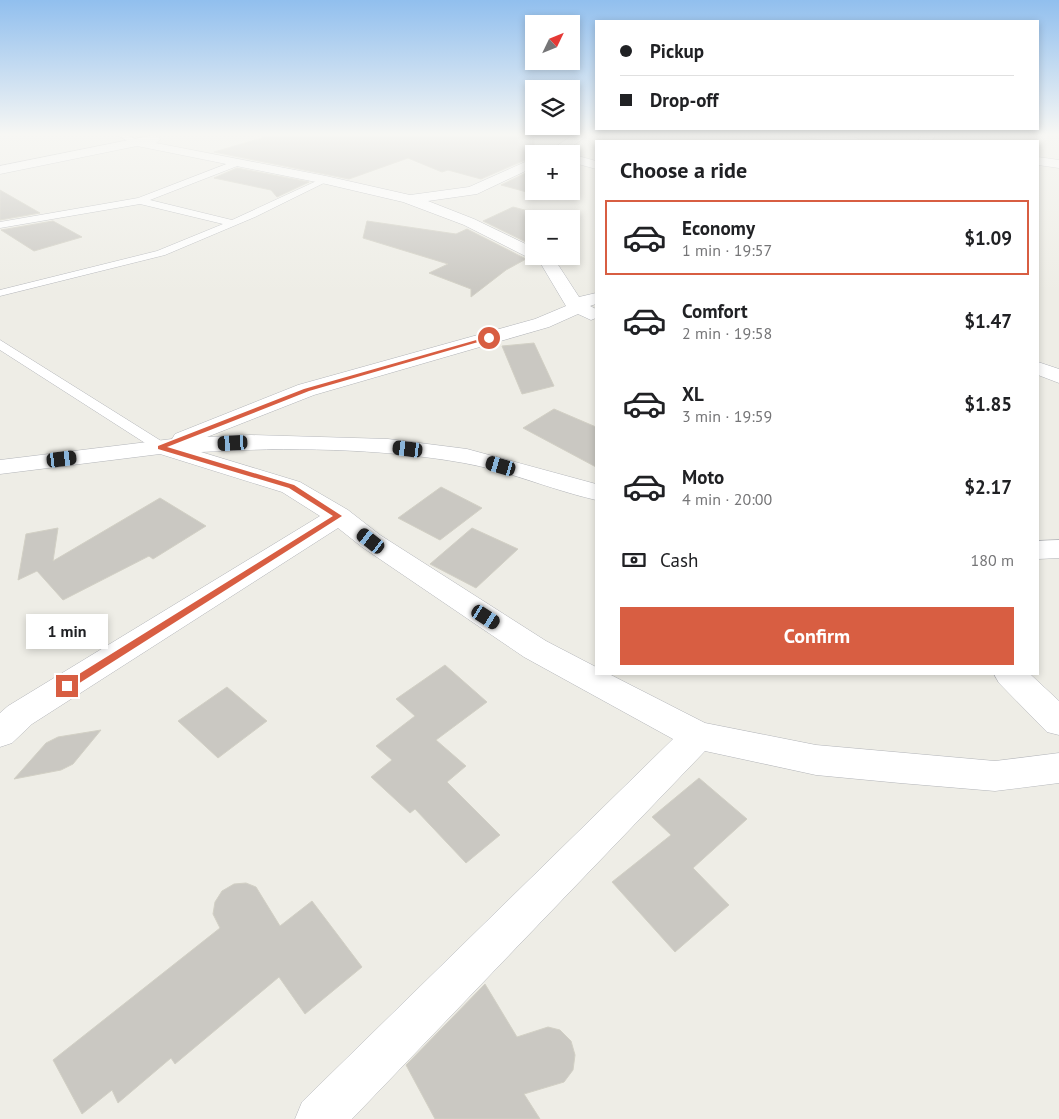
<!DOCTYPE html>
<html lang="en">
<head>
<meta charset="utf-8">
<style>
  :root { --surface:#fff; --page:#f6f6f6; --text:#202124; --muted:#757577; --line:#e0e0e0; --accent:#d85e42 }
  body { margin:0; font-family:"PT Sans",sans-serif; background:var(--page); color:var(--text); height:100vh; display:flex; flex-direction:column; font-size:19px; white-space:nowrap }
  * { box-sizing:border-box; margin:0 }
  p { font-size:16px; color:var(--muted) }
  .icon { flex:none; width:28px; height:28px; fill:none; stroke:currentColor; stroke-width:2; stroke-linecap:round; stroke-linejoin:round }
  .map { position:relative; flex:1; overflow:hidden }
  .panel { position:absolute; left:595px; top:140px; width:444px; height:535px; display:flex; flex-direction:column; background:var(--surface); border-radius:0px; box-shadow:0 2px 8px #0003 }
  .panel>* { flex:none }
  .banner { position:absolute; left:595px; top:20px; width:444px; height:110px; border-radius:0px; box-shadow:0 2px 8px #0003; display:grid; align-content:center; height:110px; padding:0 25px; background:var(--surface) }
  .needle { width:32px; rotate:47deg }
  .controls { position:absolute; left:525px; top:15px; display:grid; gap:10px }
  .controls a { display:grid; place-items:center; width:55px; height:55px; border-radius:0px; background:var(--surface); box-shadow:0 2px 8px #0003; font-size:25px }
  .end { position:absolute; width:22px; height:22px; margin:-11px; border:6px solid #d85e42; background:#fff; box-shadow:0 0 0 2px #fff }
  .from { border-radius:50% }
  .bubble { position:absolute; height:35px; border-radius:0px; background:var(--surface); box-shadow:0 2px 8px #0003; font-size:16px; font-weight:800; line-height:35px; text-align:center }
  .car { position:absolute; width:15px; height:30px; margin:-15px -8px; border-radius:6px; box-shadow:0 0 4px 1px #0007; background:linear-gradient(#222 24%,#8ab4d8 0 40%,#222 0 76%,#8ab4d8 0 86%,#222 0) }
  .banner b { display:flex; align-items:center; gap:18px; height:48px; font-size:19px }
  .banner b+b { border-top:1px solid var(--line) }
  .banner i { width:12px; height:12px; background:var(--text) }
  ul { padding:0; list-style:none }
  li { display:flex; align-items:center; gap:15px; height:75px; margin:0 10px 8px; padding:0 15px; border:2px solid transparent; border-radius:0px }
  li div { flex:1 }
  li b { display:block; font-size:19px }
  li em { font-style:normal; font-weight:800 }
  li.selected { border-color:var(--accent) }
  li>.icon { width:45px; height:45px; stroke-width:1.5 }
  h2 { padding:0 25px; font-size:22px; line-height:60px }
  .pay { display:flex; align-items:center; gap:12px; height:55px; padding:0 25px; font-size:19px }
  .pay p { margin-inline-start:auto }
  .primary-button { display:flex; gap:10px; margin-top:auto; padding:10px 25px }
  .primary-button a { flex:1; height:58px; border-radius:0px; background:var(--accent); color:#fff; font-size:20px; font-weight:800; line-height:58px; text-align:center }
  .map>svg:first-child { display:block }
</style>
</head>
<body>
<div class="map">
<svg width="1059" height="1119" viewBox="0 0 1059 1119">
  <rect width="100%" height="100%" fill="#eeede6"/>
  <path fill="#cac8c2" stroke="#d2d0c5" d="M272 135H534V156L481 179 448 170 442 172 408 158 349 179 214 152Z
    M237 168 309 182 277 197 271 190 214 178Z
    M534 169V194L501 185Z
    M0 190 40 213 0 220Z
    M513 207 560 219H534V246L483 221Z
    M53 221 82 237 34 251 1 230Z
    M367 221 456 234 467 229 526 259 506 270 471 297V289L429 273 448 264 363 238Z
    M534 343 554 386 522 394 502 346Z
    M554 409 596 427V467L523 428Z
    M441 487 482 508 440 540 398 518Z
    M160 498 206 526 153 559 149 556 63 600 37 571 18 580 26 534 58 528 53 561Z
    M472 528 518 549 476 588 430 564Z
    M445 665 487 702 436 740 466 766 447 782 500 835 466 863 415 809 410 813 371 777 392 760 376 746 415 716 396 699Z
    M227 687 267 721 218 758 178 721Z
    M101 730 73 764 61 770 14 779 46 743 58 737Z
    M699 778 747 819 693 868 729 905 675 952 612 882 671 835 652 817Z
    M246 883 256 887 280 926 312 901 362 967 305 1014 279 977 175 1064 171 1058 118 1103 112 1090 82 1114 53 1060 220 928 213 914 215 902 222 891 234 884Z
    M485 984 517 1037 548 1027 560 1030 571 1041 575 1055 573 1070 564 1082 524 1094 540 1119H435L406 1065Z"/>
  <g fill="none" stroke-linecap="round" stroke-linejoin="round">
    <g stroke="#b3b5b9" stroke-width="1">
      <path id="service" d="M117 135H128L142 143 135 145Z
        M237 160 240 161V165L150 200 232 220 323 178 330 180 255 217 165 255 0 296V290L157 251 223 224 140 204 0 228V222L138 198Z
        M0 340 166 444 168 447 161 451 156 450 0 350Z"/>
    </g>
    <g stroke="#b3b5b9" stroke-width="1">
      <path id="minor" d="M154 135 161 139 156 143 326 176 410 195 469 187 534 158V167L477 194 428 201 474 219 534 248V256L553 257 579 297 596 293V304L590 306 596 309V318L591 320 578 314 549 327 314 395 207 437 251 435 388 439 467 449 596 484V500C552 490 509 471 464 463 380 448 287 447 201 452L300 482 348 510 380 535 546 641 596 667V674H609L705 723 816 745 995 761 1059 753V783L995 791 900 783 816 775 705 751 352 1119H295L302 1102 673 739 524 657 362 547 338 528 32 724 12 743 0 747V713L8 706 320 516 282 492 160 454 0 474V460L172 439 175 434 298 385 535 319 566 306 541 264 464 225 403 202 326 184 137 146 0 174V166Z
        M573 135H588L561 154H545Z
        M922 135H936L931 141H918Z
        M571 154 596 161V169L571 162Z
        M1038 362 1059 369V383L1038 375Z
        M1059 540V558L1038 559V541Z
        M994 674H1030L1059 701V735L1047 732 999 683Z"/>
    </g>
    <g stroke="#b3b5b9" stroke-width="1">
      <path id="tertiary" d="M808 135H841L857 138 859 141H830L810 138Z
        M1038 157 1059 160V168L1038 165Z"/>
    </g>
    <use href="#service" fill="#fff" fill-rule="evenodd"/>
    <use href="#minor" fill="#fff" fill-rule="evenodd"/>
    <use href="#tertiary" fill="#fff" fill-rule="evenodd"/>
  </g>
  <linearGradient id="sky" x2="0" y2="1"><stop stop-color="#91bfee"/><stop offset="0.46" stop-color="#f7f7f4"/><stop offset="1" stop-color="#f7f7f4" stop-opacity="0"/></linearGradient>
  <rect width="1059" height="292" fill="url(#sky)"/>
  <path fill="#d85e42" d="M487 337 492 338 309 391 167 447 294 485 342 516 70 689H63V684L333 516 289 488 158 449V446L304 389Z"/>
</svg>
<div class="controls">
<a><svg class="needle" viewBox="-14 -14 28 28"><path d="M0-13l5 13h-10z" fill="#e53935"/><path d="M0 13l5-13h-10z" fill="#757577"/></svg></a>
<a><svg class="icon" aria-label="layers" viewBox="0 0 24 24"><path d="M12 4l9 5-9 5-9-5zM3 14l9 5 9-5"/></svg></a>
<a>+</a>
<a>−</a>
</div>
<i class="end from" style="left:489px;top:338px"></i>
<i class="end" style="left:67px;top:686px"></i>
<div class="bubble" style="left:26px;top:614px;width:82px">1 min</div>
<i class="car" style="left:233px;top:443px;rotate:267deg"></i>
<i class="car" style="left:408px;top:449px;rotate:277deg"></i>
<i class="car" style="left:62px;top:459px;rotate:83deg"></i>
<i class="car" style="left:501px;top:466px;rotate:286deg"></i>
<i class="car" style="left:371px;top:541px;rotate:308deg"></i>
<i class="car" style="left:486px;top:617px;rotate:123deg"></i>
<div class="banner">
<b><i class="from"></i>Pickup</b>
<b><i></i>Drop-off</b>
</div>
<section class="panel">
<h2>Choose a ride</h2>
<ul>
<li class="selected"><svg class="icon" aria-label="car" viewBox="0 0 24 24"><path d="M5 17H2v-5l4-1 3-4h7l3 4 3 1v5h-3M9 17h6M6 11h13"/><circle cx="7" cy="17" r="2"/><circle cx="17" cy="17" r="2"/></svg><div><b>Economy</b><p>1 min · 19:57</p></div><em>$1.09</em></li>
<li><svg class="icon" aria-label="car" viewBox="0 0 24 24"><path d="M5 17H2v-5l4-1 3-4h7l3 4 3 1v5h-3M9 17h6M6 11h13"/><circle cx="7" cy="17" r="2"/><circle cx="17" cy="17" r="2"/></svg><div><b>Comfort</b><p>2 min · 19:58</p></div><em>$1.47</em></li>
<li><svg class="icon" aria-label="car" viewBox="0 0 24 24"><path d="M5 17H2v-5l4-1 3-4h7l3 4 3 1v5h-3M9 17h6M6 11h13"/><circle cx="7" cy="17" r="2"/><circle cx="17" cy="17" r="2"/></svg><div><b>XL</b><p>3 min · 19:59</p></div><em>$1.85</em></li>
<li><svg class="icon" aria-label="car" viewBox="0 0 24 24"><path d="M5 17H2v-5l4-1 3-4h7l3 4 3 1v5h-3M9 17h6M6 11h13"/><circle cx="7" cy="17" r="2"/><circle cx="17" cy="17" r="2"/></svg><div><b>Moto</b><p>4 min · 20:00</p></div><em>$2.17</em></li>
</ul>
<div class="pay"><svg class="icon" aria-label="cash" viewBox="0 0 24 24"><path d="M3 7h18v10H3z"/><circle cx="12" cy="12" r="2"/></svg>Cash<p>180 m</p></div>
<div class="primary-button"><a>Confirm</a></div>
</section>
</div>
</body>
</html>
